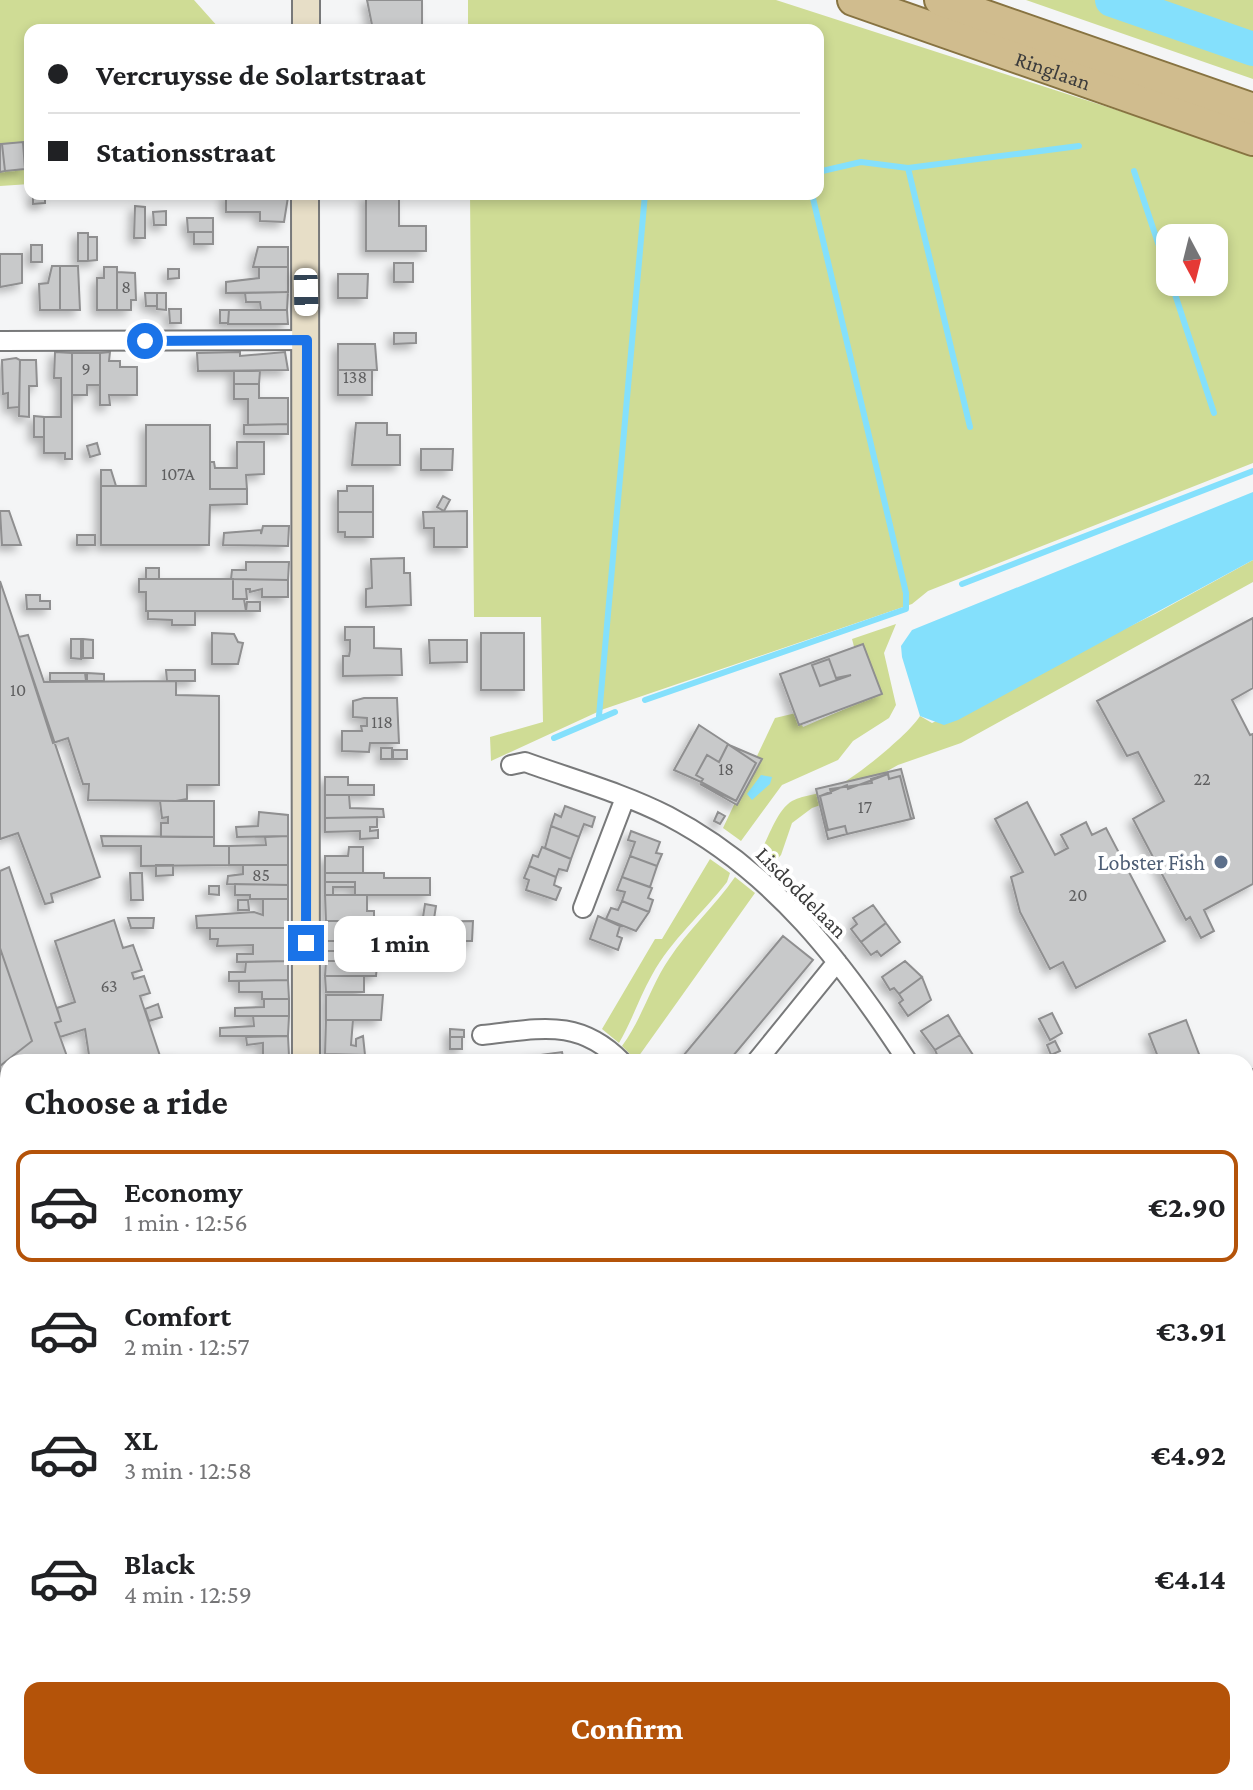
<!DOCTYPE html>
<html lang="en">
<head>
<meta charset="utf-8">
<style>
  :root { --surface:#fff; --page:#f2f2f2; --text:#202124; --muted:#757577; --line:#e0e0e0; --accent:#b45309 }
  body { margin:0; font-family:"Crimson Pro",serif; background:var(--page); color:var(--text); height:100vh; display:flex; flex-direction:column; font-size:30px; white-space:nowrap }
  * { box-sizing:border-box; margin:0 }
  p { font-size:26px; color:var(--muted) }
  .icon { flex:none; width:44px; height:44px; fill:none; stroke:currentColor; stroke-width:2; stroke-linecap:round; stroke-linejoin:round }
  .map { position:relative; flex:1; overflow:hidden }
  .details { position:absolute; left:0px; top:1054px; width:1254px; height:736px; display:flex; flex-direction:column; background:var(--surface); border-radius:24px 24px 0 0; box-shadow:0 4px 12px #0003 }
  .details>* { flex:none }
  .banner { position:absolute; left:24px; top:24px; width:800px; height:176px; border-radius:16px; box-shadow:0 4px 12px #0003; display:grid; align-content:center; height:176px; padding:0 24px; background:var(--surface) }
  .needle { width:52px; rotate:173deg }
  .controls { position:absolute; left:1156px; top:224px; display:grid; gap:16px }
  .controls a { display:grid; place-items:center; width:72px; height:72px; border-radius:16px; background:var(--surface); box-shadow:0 4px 12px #0003; font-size:40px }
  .end { position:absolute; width:36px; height:36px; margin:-18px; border:10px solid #1a73e8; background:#fff; box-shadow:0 0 0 4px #fff }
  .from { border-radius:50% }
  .bubble { position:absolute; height:56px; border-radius:16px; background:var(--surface); box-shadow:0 4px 12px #0003; font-size:26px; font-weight:700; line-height:56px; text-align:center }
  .car { position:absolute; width:24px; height:48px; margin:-24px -12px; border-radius:10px; box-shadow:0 0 6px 2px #0007; background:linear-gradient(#fff 24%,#345 0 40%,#fff 0 76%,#345 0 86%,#fff 0) }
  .banner b { display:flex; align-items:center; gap:28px; height:76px; font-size:30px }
  .banner b+b { border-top:2px solid var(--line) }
  .banner i { width:20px; height:20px; background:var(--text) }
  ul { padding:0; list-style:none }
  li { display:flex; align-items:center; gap:24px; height:112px; margin:0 16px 12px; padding:0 8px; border:4px solid transparent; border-radius:16px }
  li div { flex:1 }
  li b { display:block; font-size:30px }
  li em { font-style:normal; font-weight:700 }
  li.on { border-color:var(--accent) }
  li>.icon { width:72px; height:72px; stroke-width:1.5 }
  h2 { padding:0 24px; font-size:36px; line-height:96px }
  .button { display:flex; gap:16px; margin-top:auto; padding:16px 24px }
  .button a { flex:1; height:92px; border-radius:16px; background:var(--accent); color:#fff; font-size:32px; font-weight:700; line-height:92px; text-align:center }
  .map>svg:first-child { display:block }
</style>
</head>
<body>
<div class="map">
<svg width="1253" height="1790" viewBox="0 0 1253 1790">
  <defs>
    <filter id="shadow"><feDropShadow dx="-5" dy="5" stdDeviation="4" flood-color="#0004"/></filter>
  </defs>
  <rect width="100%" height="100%" fill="#f4f5f6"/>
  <path fill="#cfdc95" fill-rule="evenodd" d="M0 0H194L219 28 30 30V184L0 186Z
    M468 0H776L1253 154V463L928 591 912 604 604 709 491 761 490 737 543 722 541 617H474L470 194H818V30H468ZM1170 238H1214V282H1170Z
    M1026 0H1098L1253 54V79Z
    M1137 0H1253V42Z
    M1253 560V582L961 743 898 765 835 800 812 808 792 823 781 855 772 865 759 854C769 838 776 811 792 801 805 794 821 795 834 788 855 778 908 735 920 716L932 723 1155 614Z
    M896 624 884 653 896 705 889 718 853 741 838 760 782 785 741 841 723 828 775 718 796 713 803 727 868 699 852 639Z
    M710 859 730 873 727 882C703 913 671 940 652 975 639 998 632 1021 619 1043L602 1029 655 939H662Z
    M735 877 755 893 636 1060 622 1046C642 1019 650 987 669 959 688 930 715 906 735 877Z"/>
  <path fill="#84e0fc" d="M1253 492V560L958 720 944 725 920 716 902 657 901 646 912 630Z
    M761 775 772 777 770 784 752 800 747 794Z"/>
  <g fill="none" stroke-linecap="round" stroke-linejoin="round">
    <path stroke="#84e0fc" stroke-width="6" d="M908 168 970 427
      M1134 171 1170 279
      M818 172 861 162 908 168 1079 146
      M1171 282 1214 413
      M962 584 1253 471
      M645 700 906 609V593L812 194
      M599 716 645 194
      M554 738 615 712"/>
    <path stroke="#84e0fc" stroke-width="34" d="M1112 0 1253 49"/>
  </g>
  <path fill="#c8c9ca" stroke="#8f8f90" stroke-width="2" fill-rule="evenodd" filter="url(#shadow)" d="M367 0H422V28L373 30Z
    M23 142 25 169 5 171 2 144Z
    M0 144H2L5 171 0 172Z
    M33 194H45V203L33 204Z
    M226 194H288V197L226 198Z
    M366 196H399V226H426V251H366Z
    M288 197 284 222 260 221V212H226V198Z
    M135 206 145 207V238H134Z
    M166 211V225H154L153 212Z
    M187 218H213V232H188Z
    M194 232H213V244H194Z
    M78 233H88V261H78Z
    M88 237H97V260L88 261Z
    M31 245H42V262H31Z
    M258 247H288V267H253Z
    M0 254H22V283L0 287Z
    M394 263H413V282H394Z
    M52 266H60V310H40L39 284 48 283Z
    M60 266H78L80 310H60Z
    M104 267H117V310H97V278H104Z
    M259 267H288V292L226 293V282L259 278Z
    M168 269H179V278L168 279Z
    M117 272 135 273 136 300H131V310H117Z
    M338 274H368L367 298H338Z
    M288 292 287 310H261L260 302H246L245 293Z
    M145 293H157V306H146Z
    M157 293H166V310L157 309Z
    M169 309H181V323H170Z
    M220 310H229L228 323H220Z
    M229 310H287L288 324H228Z
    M394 333H416V343L394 344Z
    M338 344H375L377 370H338Z
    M55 352 72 353V459H65V453H44V417H61V378H54Z
    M110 352 109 361H120V367H137V395H109L110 405H100V353Z
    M240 352V356L285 352 288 370 198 371 197 353Z
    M72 353H100V385H87V395H72Z
    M16 358 20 360 19 407 8 408V393L3 394 2 360Z
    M20 360H36L37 386H29V417L19 416Z
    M338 370H372V395H338Z
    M234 371H260L259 384H234Z
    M234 384H259V398H288V424L248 425V399H234Z
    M34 416 44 417V437H34Z
    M356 423H387V435H400V465H352Z
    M288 424V434H244V425Z
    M146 425H210V489H247V504L210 505 209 545H101V486H146Z
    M237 442H264V474L246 475 247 489H210V462H214L215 468H237Z
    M97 443 100 454 90 457 87 446Z
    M421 449H453L452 470H421Z
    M101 470H111L116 486H101Z
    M347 486H373V512H338V491H347Z
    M443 496 450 500 444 511 437 507Z
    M0 511H9L21 545H2Z
    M467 511V547H434V528H424L423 512Z
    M338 512H373V537H345V532H338Z
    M263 526H289L288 546 223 545 224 533 261 530V534Z
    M77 535H95V545H77Z
    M404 558V573H410L411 605 366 607V589L372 588 371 559Z
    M246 562H289L288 580 231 579 232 570H246Z
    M146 568H159V579H146Z
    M139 579H233V599H244L246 611H146V592H139Z
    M233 579 288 580V597H262V589L250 592V589H246L247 599H233Z
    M0 581 100 877 51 894 53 902 45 904 18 833 0 839Z
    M26 595H40V601H50V609H27Z
    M247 602H260V611H246Z
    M148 611H195V625H172V620L148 619Z
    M1253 618V688L1232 700 1250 735 1253 734V884L1204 910 1214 931 1201 938 1190 917 1186 920 1133 819 1164 801 1138 752 1127 756 1097 701Z
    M345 627H374V648L401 649 402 675 343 676V656H349L350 650V640H345Z
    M212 633 234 634 238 642 243 643 238 664H212Z
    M481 633H524V690H481Z
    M28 635 44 682 176 681V695L219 696V785H187V799L176 801 88 800 89 784H83L68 738 53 743 19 637Z
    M71 639H81V659L71 658Z
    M83 639 93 640V658H83Z
    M429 640H467V662L430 663Z
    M863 644 882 694 799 725 780 674ZM829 659 836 678 851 675 820 686 812 665Z
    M829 659 836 678 851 675 820 686 812 665Z
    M166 670H195V681H167Z
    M50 673H85L86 681H50Z
    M87 673 104 674V681H87Z
    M364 698H397L399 743H370L369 752 342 751V731H362L361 726H367V718L353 717V701Z
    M699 725 728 744 719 762 707 755 696 775 703 779 701 782 674 770Z
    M728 744 756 763 736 801 701 782 703 779 696 775 707 755 719 762Z
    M729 745 762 759 737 805 700 784 736 801 756 763Z
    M381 748H392V759H381Z
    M393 750H407V759H393Z
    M901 769 914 818 911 819 900 776 889 779 888 774 848 789 847 785 820 796 828 830 845 826 847 834 828 839 816 789Z
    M888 774 889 779 900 776 911 819 847 834 845 826 828 830 820 796 831 793 830 789 872 783 871 779Z
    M325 777H348V785H374V795H325Z
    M325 795H349L350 808 383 809 384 817 325 818Z
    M160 801H214V837H161V823H168V817L162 818Z
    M1027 802 1055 855 1068 848 1061 835 1086 822 1092 835 1106 828 1165 941 1076 988 1063 962 1050 969 1020 912 1011 877 1023 872 995 819Z
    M565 806 595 817 592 827 584 824 579 837 551 826 555 814 561 817Z
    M259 812 288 815V836L237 837 236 827 258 826Z
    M718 812 725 816 720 824 714 821Z
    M377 817V827H370V831L378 830V838L360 839V831L325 832V818Z
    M551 826 579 837 571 859 545 848Z
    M631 831 660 842 656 853 662 854 657 866 630 856 635 842 628 840Z
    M101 836 214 837V846H229V865L141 866V846H103Z
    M288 836V865H229V846L266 845 265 837Z
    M349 847H363V873H325V856H348Z
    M542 847 571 859 567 871 559 869 556 877 529 866 533 855 538 857Z
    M630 856 657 866 650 887 622 877Z
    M156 865H173V875L156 876Z
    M243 865H288V885L227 884 228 876 243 874Z
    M529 866 556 877 554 885 561 888 556 900 526 890 529 880 524 878Z
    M9 867 61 1021 55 1023 69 1062H8V1135L0 1141V1066L32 1041 0 948V871Z
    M130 873H142L143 900H131Z
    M325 873H384V878H430V895H355V882H325Z
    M622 877 652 888 648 898 653 900 649 912 622 901 625 892 617 890Z
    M325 882H355V887H333V895H325Z
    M235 884 288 885V899H250V895H235Z
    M209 886H219V895L209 894Z
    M325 895H367V911H374V921H326Z
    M263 899H288V928H197L196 916 254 912 263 915Z
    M238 900H248L249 910H238Z
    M622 901 649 912 636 931 606 919 611 908 618 910Z
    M425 904 436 906 434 919 423 917Z
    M873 905 886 923 861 942 851 929 857 924 853 918Z
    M598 916 620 926 617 936 622 938 618 950 590 939Z
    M128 918H154L153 928H131Z
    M114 920 123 948 133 945 142 970 132 973 134 979 144 976 150 993 140 996 162 1062H90L85 1029 60 1037 55 1023 61 1021 57 1008 75 1002 55 941Z
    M326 921H368V941H325Z
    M473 921 472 941H401V922Z
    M886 923 900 942 881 956 877 951 871 955 861 942Z
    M210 928H288V961L237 962V954H253V945L217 946 218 939H210Z
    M783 936 813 960 728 1062H678Z
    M325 941H350V951H326Z
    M350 941H427V949H406V956H385V948H362V961H326V951H350Z
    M0 948 32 1041 0 1066Z
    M288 961V980L229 981V972H245L246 962Z
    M326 961H350V967L377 966 376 976H325Z
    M905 961 922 977 899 994 894 988 890 990 882 977Z
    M325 976H364V992H326Z
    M922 977 931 1000 908 1016 899 1003 903 1000 899 994Z
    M288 980 289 999H262V992H239V981Z
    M326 995H383L381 1020H326Z
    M264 999H289V1016H235V1008L264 1007Z
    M158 1004 162 1017 149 1021 145 1009Z
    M1052 1013 1062 1033 1050 1040 1039 1019Z
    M948 1015 960 1035 935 1050 921 1031Z
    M253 1016H289L288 1036H220V1028L254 1026Z
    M326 1020H353L351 1045 356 1046V1039L363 1036 365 1055 325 1054Z
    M1186 1020 1202 1062H1160L1149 1034Z
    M450 1029 464 1030V1037H450Z
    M960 1035 973 1055 961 1062H940L935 1050Z
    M288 1036 289 1056H263V1043L247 1045 246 1037Z
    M450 1037H462V1049H450Z
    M1055 1041 1060 1051 1051 1055 1047 1045Z
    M562 1052 564 1062H533L532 1056Z
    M325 1054 365 1055V1062H325Z
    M160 1056H178V1062H162Z
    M263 1056H289V1062H263Z
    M1253 1069V1114H1251L1246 1103V1072Z
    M0 1415 8 1416V1435H0Z
    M8 1559V1587L0 1588V1560Z
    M1253 1610V1653L1246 1656V1631L1250 1629 1246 1613Z
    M8 1622V1760L0 1762V1623Z
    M348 1782 351 1790H296L294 1783Z
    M406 1782H446L447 1784 428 1790H409Z
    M451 1782 454 1790 462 1787 463 1790H428Z
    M507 1782H544L547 1790H483Z
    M544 1782H669L672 1790H547Z
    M743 1782H832L810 1790H746Z
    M1134 1782H1153L1156 1790H1136Z
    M1172 1782H1228L1207 1790H1166L1174 1787Z
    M147 1784 148 1790H128V1788Z"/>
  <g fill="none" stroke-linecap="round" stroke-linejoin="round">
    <g stroke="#78797a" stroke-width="22">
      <path id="street" d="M0 341 307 340
        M511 765 525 762C572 779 623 793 668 816 774 871 844 964 908 1062
        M583 908 625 798
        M482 1035C539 1029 578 1017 622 1062
        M756 1062 837 962
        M1246 1382 1253 1379
        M1246 1400 1253 1419
        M0 1608 8 1607"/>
    </g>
    <g stroke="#78797a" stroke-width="30">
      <path id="secondary" d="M306 30V0
        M305 194 306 1062
        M387 1782 389 1790"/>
    </g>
    <g stroke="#877341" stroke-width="34">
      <g id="primary">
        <path id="s1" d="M853 0 1253 140"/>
        <path d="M940 0 1253 109"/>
      </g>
    </g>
    <use href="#street" stroke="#fff" stroke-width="18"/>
    <use href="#secondary" stroke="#e7dec7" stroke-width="26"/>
    <use href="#primary" stroke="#d0bc8e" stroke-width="30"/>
  </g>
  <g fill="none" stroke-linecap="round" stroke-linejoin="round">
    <path stroke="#1a73e8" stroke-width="10" d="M145 341 307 340 306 943"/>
  </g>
  <circle fill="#5c6f8a" stroke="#fff" stroke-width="3" cx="1221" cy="862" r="8"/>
  <g text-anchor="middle" stroke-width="8" stroke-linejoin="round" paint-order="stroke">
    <g font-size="18" fill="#5f5f60">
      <text x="126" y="293">8</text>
      <text x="86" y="375">9</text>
      <text x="355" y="383">138</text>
      <text x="178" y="480">107A</text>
      <text x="18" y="696">10</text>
      <text x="382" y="728">118</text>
      <text x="726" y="775">18</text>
      <text x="1202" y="785">22</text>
      <text x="865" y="813">17</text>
      <text x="261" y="881">85</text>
      <text x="1078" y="901">20</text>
      <text x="109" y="992">63</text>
    </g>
    <g font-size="22" fill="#3c3c3c" stroke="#fff">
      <text dy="8" stroke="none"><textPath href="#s1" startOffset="212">Ringlaan</textPath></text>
      <text transform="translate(802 892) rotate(45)" y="8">Lisdoddelaan</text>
    </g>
    <g font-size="22" fill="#4e5e75" stroke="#fff" text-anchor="end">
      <text x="1205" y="870">Lobster Fish</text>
    </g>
  </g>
</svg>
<div class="controls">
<a><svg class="needle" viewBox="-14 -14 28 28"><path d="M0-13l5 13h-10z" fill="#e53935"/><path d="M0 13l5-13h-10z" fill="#757577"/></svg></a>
</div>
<i class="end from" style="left:145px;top:341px"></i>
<i class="end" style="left:306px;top:943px"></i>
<div class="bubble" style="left:334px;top:916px;width:132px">1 min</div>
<i class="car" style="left:306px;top:292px;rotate:179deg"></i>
<div class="banner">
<b><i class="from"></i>Vercruysse de Solartstraat</b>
<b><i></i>Stationsstraat</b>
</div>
<section class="details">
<h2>Choose a ride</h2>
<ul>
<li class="on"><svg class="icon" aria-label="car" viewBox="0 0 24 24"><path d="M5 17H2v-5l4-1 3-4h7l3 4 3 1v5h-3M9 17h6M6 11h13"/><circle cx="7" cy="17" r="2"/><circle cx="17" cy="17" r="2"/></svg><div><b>Economy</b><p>1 min · 12:56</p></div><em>€2.90</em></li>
<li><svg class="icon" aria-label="car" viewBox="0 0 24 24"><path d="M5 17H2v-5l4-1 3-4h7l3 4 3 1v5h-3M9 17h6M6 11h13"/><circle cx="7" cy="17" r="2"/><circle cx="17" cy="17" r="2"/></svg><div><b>Comfort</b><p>2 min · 12:57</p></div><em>€3.91</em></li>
<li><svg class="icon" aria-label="car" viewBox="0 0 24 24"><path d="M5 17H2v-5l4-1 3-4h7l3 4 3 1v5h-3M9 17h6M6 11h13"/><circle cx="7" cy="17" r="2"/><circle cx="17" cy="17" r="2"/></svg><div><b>XL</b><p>3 min · 12:58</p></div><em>€4.92</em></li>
<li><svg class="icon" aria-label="car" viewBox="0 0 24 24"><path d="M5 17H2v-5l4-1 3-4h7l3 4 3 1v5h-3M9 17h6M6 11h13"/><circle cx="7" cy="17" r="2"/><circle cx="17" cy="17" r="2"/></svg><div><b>Black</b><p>4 min · 12:59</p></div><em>€4.14</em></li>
</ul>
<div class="button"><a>Confirm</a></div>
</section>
</div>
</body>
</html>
